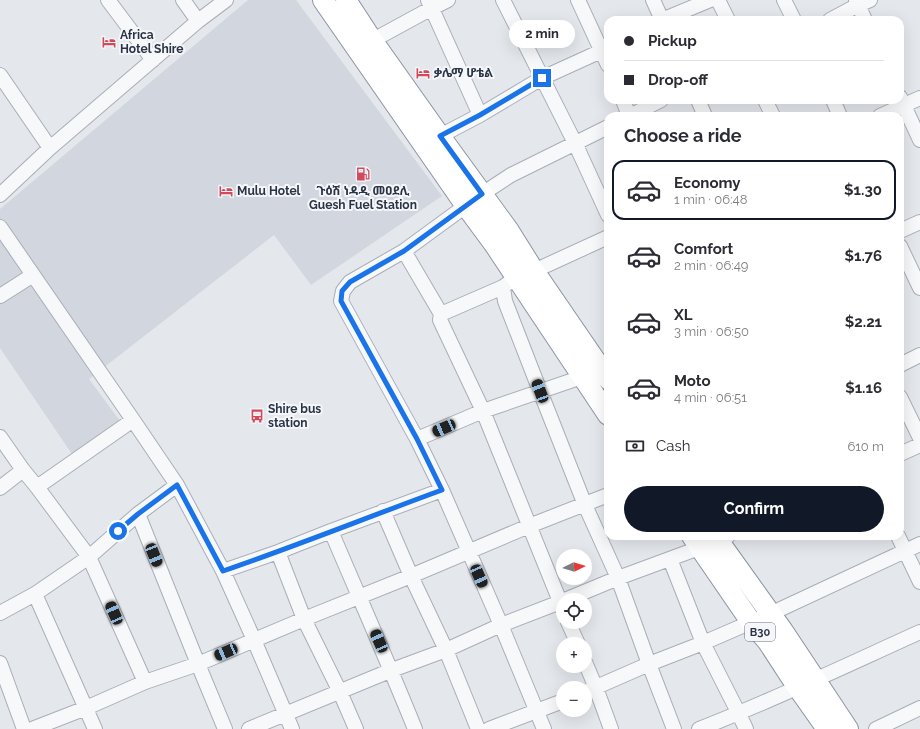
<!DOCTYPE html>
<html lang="en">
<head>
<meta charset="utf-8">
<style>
  :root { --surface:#fff; --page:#f2f2f3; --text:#2b2b33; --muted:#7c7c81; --line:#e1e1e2; --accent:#111827 }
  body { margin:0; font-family:Raleway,"Noto Sans Ethiopic",sans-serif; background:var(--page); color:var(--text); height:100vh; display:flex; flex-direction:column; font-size:15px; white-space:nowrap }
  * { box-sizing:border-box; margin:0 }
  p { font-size:13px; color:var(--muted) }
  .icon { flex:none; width:22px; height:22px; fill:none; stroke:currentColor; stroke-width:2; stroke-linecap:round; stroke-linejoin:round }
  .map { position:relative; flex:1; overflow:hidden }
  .sheet { position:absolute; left:604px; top:112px; width:300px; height:428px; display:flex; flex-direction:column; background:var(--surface); border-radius:12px; box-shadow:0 4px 16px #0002 }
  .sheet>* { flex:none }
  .top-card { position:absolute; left:604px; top:16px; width:300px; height:88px; border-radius:12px; box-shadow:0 4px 16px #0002; display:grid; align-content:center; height:88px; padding:0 20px; background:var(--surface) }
  .needle { width:26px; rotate:85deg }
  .controls { position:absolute; left:556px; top:549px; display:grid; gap:8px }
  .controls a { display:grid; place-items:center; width:36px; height:36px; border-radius:50%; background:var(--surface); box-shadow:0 4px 16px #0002; font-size:20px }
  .end { position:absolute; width:18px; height:18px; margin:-9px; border:5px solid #1a73e8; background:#fff; box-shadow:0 0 0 2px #fff }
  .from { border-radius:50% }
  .bubble { position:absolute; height:28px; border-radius:14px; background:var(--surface); box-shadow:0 4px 16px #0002; font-size:13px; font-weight:700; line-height:28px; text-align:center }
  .car { position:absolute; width:12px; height:24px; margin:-12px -6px; border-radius:5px; box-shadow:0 0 3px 1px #0007; background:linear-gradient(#222 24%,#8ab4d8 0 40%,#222 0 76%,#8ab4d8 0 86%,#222 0) }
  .top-card b { display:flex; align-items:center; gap:14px; height:38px; font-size:15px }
  .top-card b+b { border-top:1px solid var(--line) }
  .top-card i { width:10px; height:10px; background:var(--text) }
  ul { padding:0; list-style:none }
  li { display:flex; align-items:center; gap:12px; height:60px; margin:0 8px 6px; padding:0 12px; border:2px solid transparent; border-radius:12px }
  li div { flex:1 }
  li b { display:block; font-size:15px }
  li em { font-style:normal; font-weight:700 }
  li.on { border-color:var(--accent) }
  li>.icon { width:36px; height:36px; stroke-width:1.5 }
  h2 { padding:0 20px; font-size:18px; line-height:48px }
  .pay { display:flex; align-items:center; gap:10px; height:44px; padding:0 20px; font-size:15px }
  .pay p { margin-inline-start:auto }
  .primary-button { display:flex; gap:8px; margin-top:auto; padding:8px 20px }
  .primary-button a { flex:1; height:46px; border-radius:24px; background:var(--accent); color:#fff; font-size:16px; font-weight:700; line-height:46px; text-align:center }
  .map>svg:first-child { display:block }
</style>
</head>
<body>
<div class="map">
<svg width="920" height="729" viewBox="0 0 920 729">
  <rect width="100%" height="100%" fill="#e4e7ec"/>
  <path fill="#d2d6de" d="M248 0H296L442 196 311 285 274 235 89 379 120 421 74 457 0 348V209Z"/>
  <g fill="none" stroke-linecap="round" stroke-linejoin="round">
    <g stroke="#a9aeb7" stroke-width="16">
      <path id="minor" d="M108 0 153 60
        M183 0 198 21
        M428 0 480 115
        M503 0 575 143 608 215
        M578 0 608 65
        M653 0 662 20
        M718 0 728 20
        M784 0 794 20
        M856 0 865 20
        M662 20 710 0
        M830 20 858 5 870 0
        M364 45 432 8 448 0
        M0 75 50 148
        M900 97 920 140
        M623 100 629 116
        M698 100 705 116
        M765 100 773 116
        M833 100 840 116
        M630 116 661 100
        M880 116 920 98
        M440 136 480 115 542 78 608 48
        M0 195 50 148 198 21 226 0
        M0 227 133 420 177 485 223 571 254 640 292 729
        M900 231 920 222
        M900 246 920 288
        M404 251 441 314 440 320 483 411 563 609
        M534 271 608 237
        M503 287 505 301 540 391 585 505 618 578 649 664 674 729
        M0 296 33 275
        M441 314 503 287 511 281
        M900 365 920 355
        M900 397 920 438
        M0 437 23 470 37 487 89 557 145 682
        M417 439 483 411 582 377
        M900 454 920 445
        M37 487 133 420
        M0 488 23 470
        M383 511 411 576 446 650 478 729
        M138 514 198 664 225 729
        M331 531C359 597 388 662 415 729
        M898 536 920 582
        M278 552 304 619 340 692 356 729
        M670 559 703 643 739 714 746 729
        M223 571 278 552 331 531 442 490
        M35 594 95 729
        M565 600 618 578 718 541 728 536
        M0 613 35 594 89 557 138 514 177 485
        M568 622 578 644
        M585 662 596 688 611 729
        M0 663 24 729
        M585 692 649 664 703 643 770 614 920 544
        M32 729 86 708 145 682 198 664 304 619 411 576 529 526 608 495
        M249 729 392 670 446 650 501 625 563 601
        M489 729 563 701
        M544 729 501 625 442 490 417 439 341 301 343 291 350 282 404 251 482 194 511 175 608 127
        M699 729C774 700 847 665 920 632
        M876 729 920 708"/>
    </g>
    <g stroke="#8b94a3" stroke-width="22">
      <path id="highway" d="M323 0 466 206 494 244 608 415
        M346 0 372 40 440 136 509 231 534 271 608 379
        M692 536 751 622 768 642 798 688 827 729
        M715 536 783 631 848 729"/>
    </g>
    <use href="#minor" stroke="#f7f8fa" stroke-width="14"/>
    <use href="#highway" stroke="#fff" stroke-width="20"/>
  </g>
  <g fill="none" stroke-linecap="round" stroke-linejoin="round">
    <path stroke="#1a73e8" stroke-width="5" d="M118 531 138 514 177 485 223 571C296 546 368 517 442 490L417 439 341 301 342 291 350 282 404 251 482 194 440 136 480 115 542 78"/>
  </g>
  <defs>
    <g id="hotel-bare" transform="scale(1.08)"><path d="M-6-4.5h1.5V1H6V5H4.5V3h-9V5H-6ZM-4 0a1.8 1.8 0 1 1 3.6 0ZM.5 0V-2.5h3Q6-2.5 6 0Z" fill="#d1495b" stroke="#f4f6f9" stroke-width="2.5" paint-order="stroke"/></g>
    <g id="fuel-bare" transform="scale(1.08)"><path d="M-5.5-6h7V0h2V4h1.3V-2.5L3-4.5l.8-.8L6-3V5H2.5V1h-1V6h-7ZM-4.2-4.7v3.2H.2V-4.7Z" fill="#d1495b" stroke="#f4f6f9" stroke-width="2.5" paint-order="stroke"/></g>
    <g id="bus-bare" transform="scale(1.08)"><path d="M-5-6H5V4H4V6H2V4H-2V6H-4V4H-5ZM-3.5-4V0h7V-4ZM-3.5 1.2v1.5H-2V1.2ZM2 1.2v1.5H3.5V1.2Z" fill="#d1495b" stroke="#f4f6f9" stroke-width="2.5" paint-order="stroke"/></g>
  </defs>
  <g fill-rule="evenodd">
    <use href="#hotel-bare" x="109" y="42"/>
    <use href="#hotel-bare" x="423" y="73"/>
    <use href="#fuel-bare" x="363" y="174"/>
    <use href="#hotel-bare" x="226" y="191"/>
    <use href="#bus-bare" x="257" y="416"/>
  </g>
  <g text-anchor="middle" stroke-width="4" stroke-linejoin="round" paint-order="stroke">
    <rect fill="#f4f6f9" stroke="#676e7b" stroke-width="1" x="745" y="623" width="30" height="18" rx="3"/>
    <g font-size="11" font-weight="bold" fill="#2b3445">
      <text x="760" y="636">B30</text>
    </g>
    <g font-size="12" font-weight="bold" fill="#2b3445" stroke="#f4f6f9" text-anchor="start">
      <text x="120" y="39">Africa<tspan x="120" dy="14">Hotel Shire</tspan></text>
      <text x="434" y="77">ቃሌማ ሆቴል</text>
      <text x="237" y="195">Mulu Hotel</text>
      <text x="363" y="195" text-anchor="middle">ጉዕሽ ነዳዲ መዐደሊ<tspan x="363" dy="14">Guesh Fuel Station</tspan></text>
      <text x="268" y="413">Shire bus<tspan x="268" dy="14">station</tspan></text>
    </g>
  </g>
</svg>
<div class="controls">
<a><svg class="needle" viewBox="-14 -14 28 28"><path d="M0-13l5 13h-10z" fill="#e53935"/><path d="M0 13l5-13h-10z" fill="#7c7c81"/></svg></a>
<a><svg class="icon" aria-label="locate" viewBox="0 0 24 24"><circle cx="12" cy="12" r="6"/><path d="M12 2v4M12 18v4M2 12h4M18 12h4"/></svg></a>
<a>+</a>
<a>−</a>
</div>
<i class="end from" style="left:118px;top:531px"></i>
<i class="end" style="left:542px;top:78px"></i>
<div class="bubble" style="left:509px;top:20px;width:66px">2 min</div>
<i class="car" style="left:540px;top:391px;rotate:339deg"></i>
<i class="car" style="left:444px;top:428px;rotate:246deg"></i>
<i class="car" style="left:154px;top:555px;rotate:158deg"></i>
<i class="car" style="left:479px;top:576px;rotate:156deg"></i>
<i class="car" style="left:114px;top:613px;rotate:336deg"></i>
<i class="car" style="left:379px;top:641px;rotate:336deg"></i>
<i class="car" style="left:226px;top:652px;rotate:247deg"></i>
<div class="top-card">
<b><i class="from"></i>Pickup</b>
<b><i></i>Drop-off</b>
</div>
<section class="sheet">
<h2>Choose a ride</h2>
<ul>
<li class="on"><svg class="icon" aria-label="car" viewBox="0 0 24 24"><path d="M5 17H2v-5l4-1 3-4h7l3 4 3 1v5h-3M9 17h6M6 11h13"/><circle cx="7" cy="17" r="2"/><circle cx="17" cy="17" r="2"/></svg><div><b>Economy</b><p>1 min · 06:48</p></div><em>$1.30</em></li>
<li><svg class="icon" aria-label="car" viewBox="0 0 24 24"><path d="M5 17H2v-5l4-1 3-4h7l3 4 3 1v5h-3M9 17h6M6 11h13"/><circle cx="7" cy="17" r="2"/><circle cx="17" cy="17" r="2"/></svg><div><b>Comfort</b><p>2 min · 06:49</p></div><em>$1.76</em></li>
<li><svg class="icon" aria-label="car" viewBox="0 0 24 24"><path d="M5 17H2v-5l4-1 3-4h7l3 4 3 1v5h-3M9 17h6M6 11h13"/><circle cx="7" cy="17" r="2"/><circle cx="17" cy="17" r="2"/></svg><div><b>XL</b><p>3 min · 06:50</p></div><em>$2.21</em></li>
<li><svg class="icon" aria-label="car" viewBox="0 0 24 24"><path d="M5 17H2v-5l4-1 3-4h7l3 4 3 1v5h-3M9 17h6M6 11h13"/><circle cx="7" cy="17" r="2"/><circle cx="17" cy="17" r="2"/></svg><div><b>Moto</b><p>4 min · 06:51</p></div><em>$1.16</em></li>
</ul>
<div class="pay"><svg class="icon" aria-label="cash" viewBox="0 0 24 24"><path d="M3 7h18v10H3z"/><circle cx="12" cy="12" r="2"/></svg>Cash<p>610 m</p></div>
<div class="primary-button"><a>Confirm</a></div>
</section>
</div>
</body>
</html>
